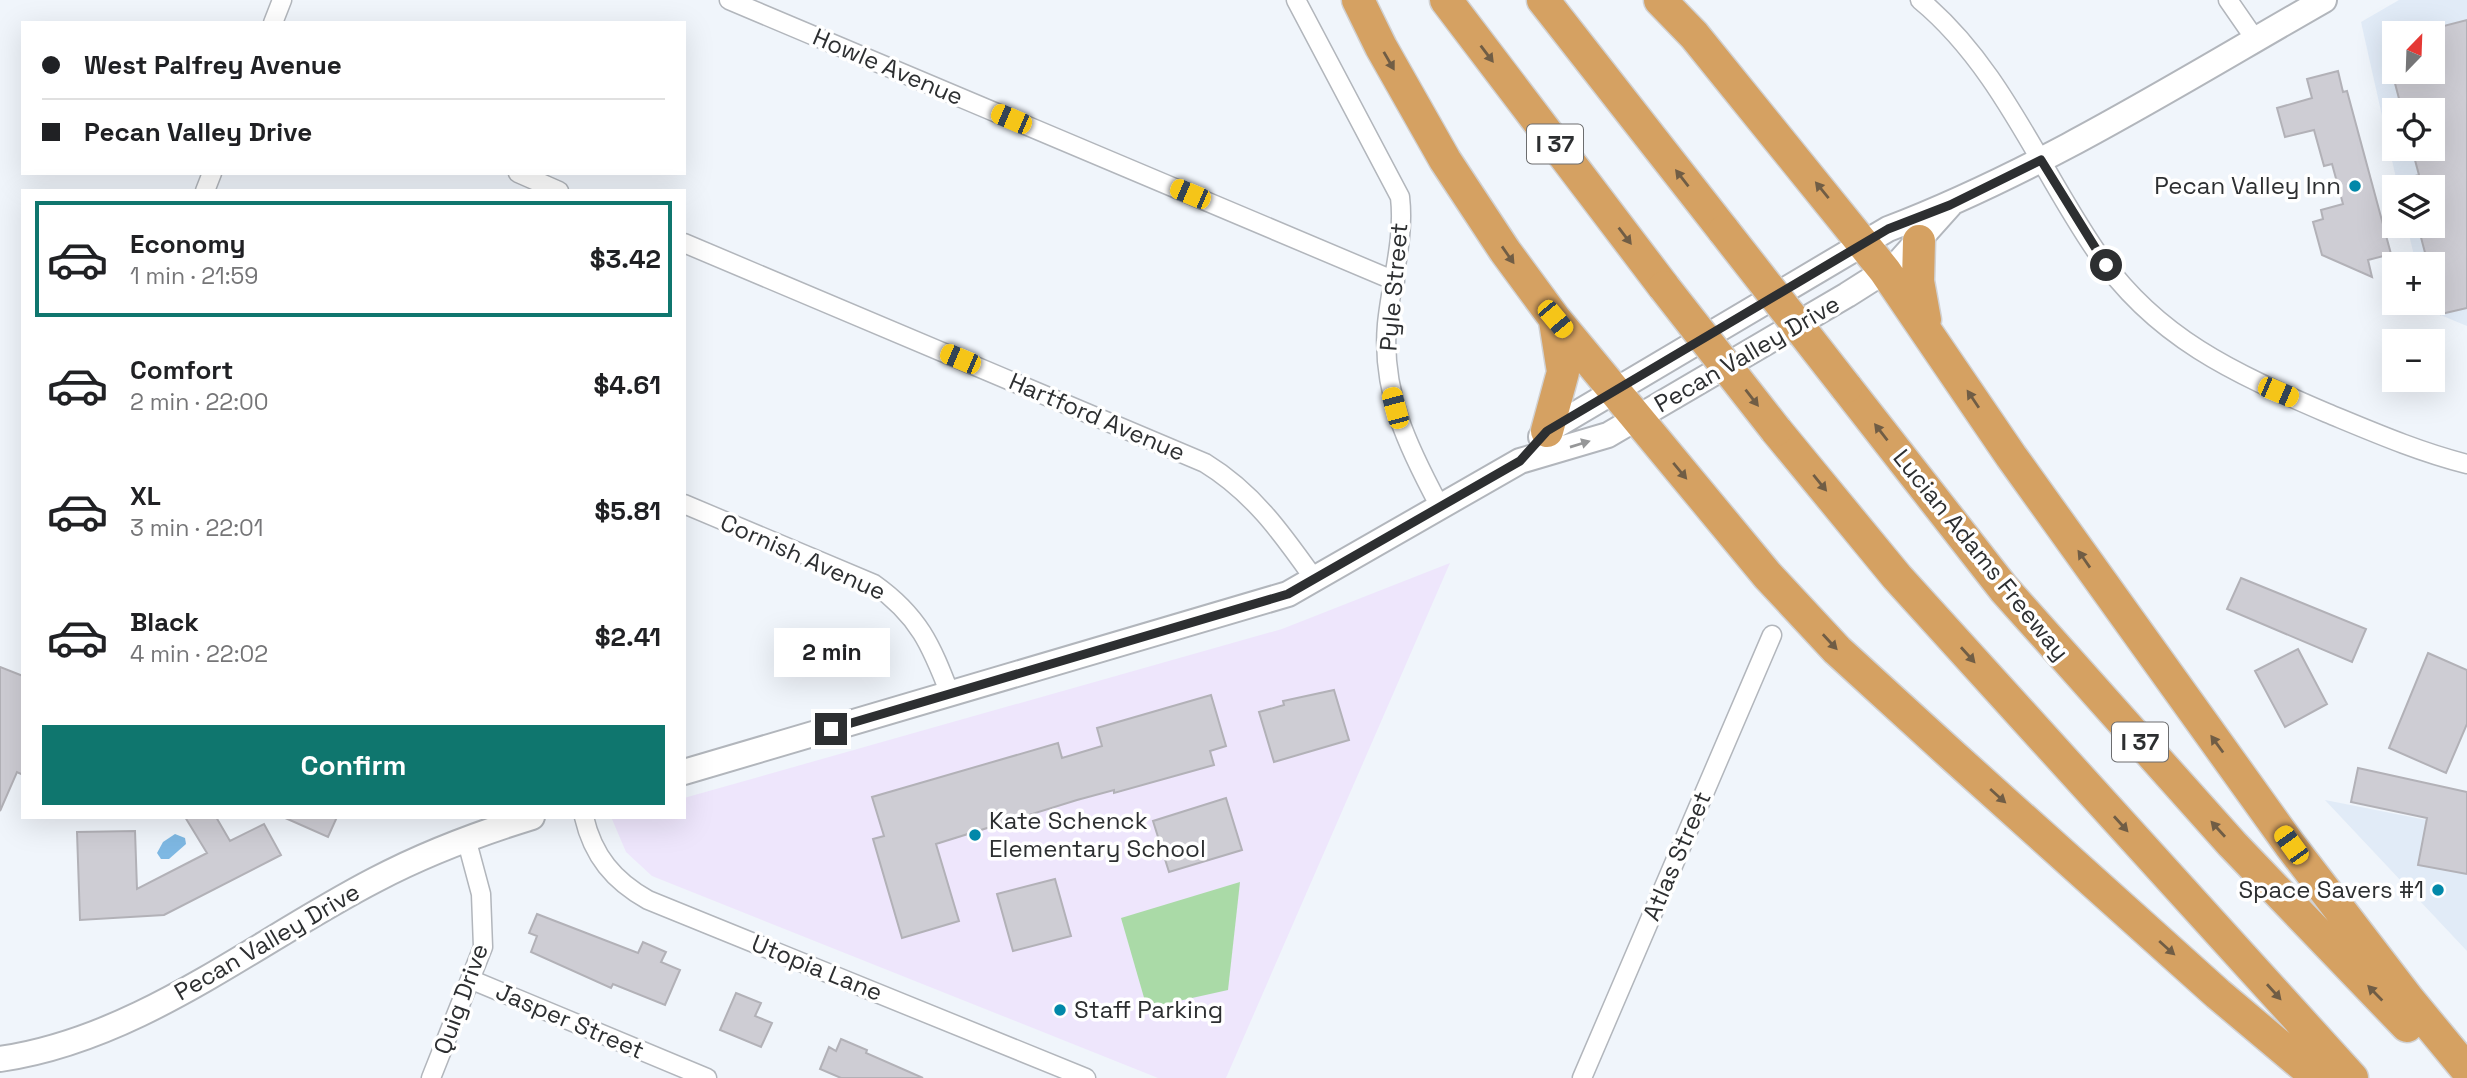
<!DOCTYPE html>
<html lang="en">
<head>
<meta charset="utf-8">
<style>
  :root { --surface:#fff; --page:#f6f6f6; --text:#202124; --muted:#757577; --line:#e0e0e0; --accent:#0f766e }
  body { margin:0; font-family:"Space Grotesk",sans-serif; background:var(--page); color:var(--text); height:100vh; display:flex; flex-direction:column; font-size:26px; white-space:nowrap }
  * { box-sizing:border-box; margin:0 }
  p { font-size:23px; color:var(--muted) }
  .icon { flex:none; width:38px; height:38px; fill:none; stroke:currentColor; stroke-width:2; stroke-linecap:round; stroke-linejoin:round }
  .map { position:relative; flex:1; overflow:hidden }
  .details { position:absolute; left:21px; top:189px; width:665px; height:630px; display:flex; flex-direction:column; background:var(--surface); border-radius:0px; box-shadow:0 7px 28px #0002 }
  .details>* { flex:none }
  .top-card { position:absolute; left:21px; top:21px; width:665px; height:154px; border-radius:0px; box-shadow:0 7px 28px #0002; display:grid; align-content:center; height:154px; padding:0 21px; background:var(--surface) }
  .needle { width:46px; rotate:23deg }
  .controls { position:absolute; left:2382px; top:21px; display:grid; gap:14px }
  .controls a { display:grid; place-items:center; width:63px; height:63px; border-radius:0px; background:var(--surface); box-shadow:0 7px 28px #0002; font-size:35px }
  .end { position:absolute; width:32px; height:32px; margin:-16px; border:9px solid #2d2f31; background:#fff; box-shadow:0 0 0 4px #fff }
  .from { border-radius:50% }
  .bubble { position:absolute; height:49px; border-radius:0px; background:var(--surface); box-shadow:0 7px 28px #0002; font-size:23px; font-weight:700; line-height:49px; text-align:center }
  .car { position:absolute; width:21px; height:42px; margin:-21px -10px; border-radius:9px; box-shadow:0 0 5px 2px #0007; background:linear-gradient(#f5c518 24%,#345 0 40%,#f5c518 0 76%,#345 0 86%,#f5c518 0) }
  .top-card b { display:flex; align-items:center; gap:24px; height:66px; font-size:26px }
  .top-card b+b { border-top:2px solid var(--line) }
  .top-card i { width:18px; height:18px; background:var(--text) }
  ul { padding:12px 0 0; list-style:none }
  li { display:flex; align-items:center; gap:21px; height:116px; margin:0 14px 10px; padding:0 7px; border:4px solid transparent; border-radius:0px }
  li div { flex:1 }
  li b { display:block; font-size:26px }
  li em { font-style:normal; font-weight:700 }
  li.selected { border-color:var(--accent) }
  li>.icon { width:63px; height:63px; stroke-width:1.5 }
  .button { display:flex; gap:14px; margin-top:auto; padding:14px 21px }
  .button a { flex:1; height:80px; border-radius:0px; background:var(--accent); color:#fff; font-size:28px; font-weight:700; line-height:80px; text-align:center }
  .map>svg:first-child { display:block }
</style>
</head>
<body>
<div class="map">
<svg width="2467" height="1078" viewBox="0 0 2467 1078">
  <rect width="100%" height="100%" fill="#f0f5fb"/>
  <path fill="#e1ebf7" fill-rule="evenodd" d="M2399 0H2467V326L2426 309 2424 303H2432V264H2416L2407 226H2432V187H2398L2361 22ZM2394 33H2432V72H2394ZM2394 110H2432V149H2394Z
    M2325 800 2467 828V951Z"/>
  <path fill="#eee6fc" d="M1450 563 1226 1078H1158L652 876 626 852 612 819 684 817V798L1282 629Z"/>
  <path fill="#aadaa7" d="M1240 882 1228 990 1147 1008 1121 918Z"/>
  <path fill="#7eb8e3" d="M175 834 185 838 186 844 169 859H161L157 853 163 842Z"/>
  <path fill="#cecdd4" stroke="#b2b1b7" stroke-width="2" d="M2467 20V308L2441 314 2432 282V264H2428L2418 226H2432V187H2393L2392 182 2419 175 2412 149H2432V110H2402L2392 72H2432V29Z
    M2338 71 2343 92 2347 91 2391 254 2368 260 2372 277 2322 255 2313 222 2323 219 2321 210 2343 204 2332 164 2324 166 2314 130 2285 137 2277 108 2312 98 2307 79Z
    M2241 578 2366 629 2352 662 2227 609Z
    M2298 649 2327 704 2285 727 2255 671Z
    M2428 653 2467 670V724L2446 773 2389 748Z
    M0 667 23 676V775L17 772 0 811Z
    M1334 690 1349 740 1274 762 1259 712 1284 705 1283 701Z
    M1211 695 1226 746 1210 751 1214 765 1114 793V790L1077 800 936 844 959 921 902 938 873 839 884 836 872 797 1058 743 1062 758 1102 746 1097 728Z
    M2358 768 2467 792V874L2418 865 2427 818 2351 802Z
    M1226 798 1242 850 1169 872 1153 821Z
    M185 817H216L230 841 264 824 281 855 164 915 80 920 77 832 135 831 137 889 207 853Z
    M283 817H337L328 837Z
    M1055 879 1071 936 1013 951 997 894Z
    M537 914 638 953 643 942 666 952 661 962 680 970 665 1005 613 984 611 988 531 952 537 936 529 933Z
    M736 993 761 1003 755 1016 772 1023 761 1047 720 1030Z
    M841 1039 867 1050 866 1053 923 1078H841L820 1069 829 1047 836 1051Z"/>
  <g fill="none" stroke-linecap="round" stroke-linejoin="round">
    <g stroke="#b2b6bc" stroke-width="21">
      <path id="street" d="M729 0 1395 281
        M1296 0 1400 197C1405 240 1391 282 1387 324 1381 392 1408 447 1439 505
        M1920 0C2000 66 2039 168 2096 251 2155 338 2234 373 2327 413 2373 432 2419 452 2467 464
        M2228 0 2255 39
        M273 23 282 0
        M518 173 559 191
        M205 191 212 173
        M684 243 1205 463C1254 493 1283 535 1315 580
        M684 504 874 584C919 616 931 645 950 694
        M584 817C593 856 614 881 648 900L1086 1078
        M472 980 707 1078
        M431 1078 483 947 481 894 466 838
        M1582 1078 1772 635"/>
    </g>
    <g stroke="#b2b6bc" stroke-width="28">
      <path id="secondary" d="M1541 437 1547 431 1888 229C2042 170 2182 81 2324 0
        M684 772 1288 594 1520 461 1608 435 1847 295 1899 262 1950 205
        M0 1059C139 1039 253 943 375 880 426 853 477 834 532 817"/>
    </g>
    <g stroke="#d1d1d2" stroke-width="35">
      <path id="highway" d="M1358 0 1381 47 1445 160 1505 251 1555 319 1768 576 1837 650 1952 755 2218 994 2318 1078
        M1446 0 1664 287
        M1543 0 1724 231
        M1660 0 1694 35 1885 271 2011 456 2290 845 2409 1000 2467 1070
        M1919 241 1918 281 1925 320
        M1846 387 2004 589 2232 844 2407 1026
        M1776 430 1897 577 2352 1078
        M1547 431 1563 372 1555 321"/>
    </g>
    <use href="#street" stroke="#fff" stroke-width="18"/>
    <use href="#secondary" stroke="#fff" stroke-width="24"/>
    <use href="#highway" stroke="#d5a162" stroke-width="32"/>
    <g stroke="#d1d1d2" stroke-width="35" stroke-linecap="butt">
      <path id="highway-bridge" d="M1724 231 1846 387
        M1664 287 1776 430"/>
    </g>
    <use href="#highway-bridge" stroke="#d5a162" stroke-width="32"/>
  </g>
  <defs><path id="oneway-solid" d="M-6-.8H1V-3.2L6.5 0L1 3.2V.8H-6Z" transform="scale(1.75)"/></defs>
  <g fill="#705d45">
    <use href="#oneway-solid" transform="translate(1487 54) rotate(53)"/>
    <use href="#oneway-solid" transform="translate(1389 61) rotate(60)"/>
    <use href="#oneway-solid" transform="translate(1682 178) rotate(-128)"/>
    <use href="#oneway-solid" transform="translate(1822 190) rotate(-129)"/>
    <use href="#oneway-solid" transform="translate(1625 236) rotate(53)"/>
    <use href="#oneway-solid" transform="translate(1508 255) rotate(55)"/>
    <use href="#oneway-solid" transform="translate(1752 398) rotate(52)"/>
    <use href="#oneway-solid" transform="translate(1973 399) rotate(-124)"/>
    <use href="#oneway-solid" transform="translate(1881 432) rotate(-128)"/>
    <use href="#oneway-solid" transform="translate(1680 471) rotate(50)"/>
    <use href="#oneway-solid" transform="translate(1820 483) rotate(51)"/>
    <use href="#oneway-solid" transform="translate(2084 559) rotate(-125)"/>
    <use href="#oneway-solid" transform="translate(1830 642) rotate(47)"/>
    <use href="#oneway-solid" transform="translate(1968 655) rotate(48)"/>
    <use href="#oneway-solid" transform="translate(2217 744) rotate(-126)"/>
    <use href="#oneway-solid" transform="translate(1998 796) rotate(42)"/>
    <use href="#oneway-solid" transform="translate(2121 824) rotate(48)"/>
    <use href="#oneway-solid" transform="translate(2218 829) rotate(-132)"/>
    <use href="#oneway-solid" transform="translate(2167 948) rotate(42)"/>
    <use href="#oneway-solid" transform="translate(2274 992) rotate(48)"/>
    <use href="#oneway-solid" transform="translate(2375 993) rotate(-134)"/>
  </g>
  <use fill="#969798" href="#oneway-solid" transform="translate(1580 444) rotate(-17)"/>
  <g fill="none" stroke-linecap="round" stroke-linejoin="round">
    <path stroke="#2d2f31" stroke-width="9" d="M831 729 1288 594 1520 461 1547 431 1888 229 1950 205 2041 160 2106 265"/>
  </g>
  <g fill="#0188a9" stroke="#fff" stroke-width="2.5">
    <circle cx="2355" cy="186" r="7"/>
    <circle cx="975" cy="835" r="7"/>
    <circle cx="2438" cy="890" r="7"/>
    <circle cx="1060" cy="1010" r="7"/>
  </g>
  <g text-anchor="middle" stroke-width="7" stroke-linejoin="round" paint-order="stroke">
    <g fill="#fff" stroke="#6c6d6f" stroke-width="2">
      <rect x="1527" y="124.5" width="56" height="39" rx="5"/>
      <rect x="2112" y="722.5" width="56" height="39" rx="5"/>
    </g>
    <g font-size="23" font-weight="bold" fill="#2d2f31">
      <text x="1555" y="152">I 37</text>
      <text x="2140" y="750">I 37</text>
    </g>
    <g font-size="24" fill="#2d2f31" stroke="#fff">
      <text transform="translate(888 67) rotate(23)" y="8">Howle Avenue</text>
      <text transform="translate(1394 287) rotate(-85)" y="8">Pyle Street</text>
      <text transform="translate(1747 354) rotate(-30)" y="8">Pecan Valley Drive</text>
      <text transform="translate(1097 417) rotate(23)" y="8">Hartford Avenue</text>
      <text transform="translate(1981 555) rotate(51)" y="8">Lucian Adams Freeway</text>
      <text transform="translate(803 557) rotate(24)" y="8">Cornish Avenue</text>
      <text transform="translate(1677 856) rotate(-67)" y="8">Atlas Street</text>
      <text transform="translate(267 942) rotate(-30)" y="8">Pecan Valley Drive</text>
      <text transform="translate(817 968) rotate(22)" y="8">Utopia Lane</text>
      <text transform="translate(461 999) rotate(-70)" y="8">Quig Drive</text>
      <text transform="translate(570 1021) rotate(23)" y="8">Jasper Street</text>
    </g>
    <g font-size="24" fill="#2d2f31" stroke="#fff" text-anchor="end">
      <text x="2341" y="194">Pecan Valley Inn</text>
      <text x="989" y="829" text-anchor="start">Kate Schenck<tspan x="989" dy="28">Elementary School</tspan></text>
      <text x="2424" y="898">Space Savers #1</text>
      <text x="1074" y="1018" text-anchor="start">Staff Parking</text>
    </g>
  </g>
</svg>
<div class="controls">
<a><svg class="needle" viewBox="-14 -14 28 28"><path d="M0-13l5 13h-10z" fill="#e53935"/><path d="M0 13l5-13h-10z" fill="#757577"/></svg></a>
<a><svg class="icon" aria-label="locate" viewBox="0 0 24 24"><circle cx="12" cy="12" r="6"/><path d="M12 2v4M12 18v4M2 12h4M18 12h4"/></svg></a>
<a><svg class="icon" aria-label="layers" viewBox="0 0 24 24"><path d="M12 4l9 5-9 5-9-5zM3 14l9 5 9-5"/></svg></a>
<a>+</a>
<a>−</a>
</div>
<i class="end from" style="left:2106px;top:265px"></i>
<i class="end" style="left:831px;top:729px"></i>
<div class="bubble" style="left:774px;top:628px;width:116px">2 min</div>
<i class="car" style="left:1011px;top:119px;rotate:293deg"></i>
<i class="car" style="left:1190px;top:194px;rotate:293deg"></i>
<i class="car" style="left:1555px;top:319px;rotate:140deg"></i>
<i class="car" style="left:960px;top:359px;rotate:293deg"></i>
<i class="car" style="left:2278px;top:392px;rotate:113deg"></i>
<i class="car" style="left:1395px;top:408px;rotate:345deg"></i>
<i class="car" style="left:2291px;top:845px;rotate:324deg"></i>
<div class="top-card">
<b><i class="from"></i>West Palfrey Avenue</b>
<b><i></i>Pecan Valley Drive</b>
</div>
<section class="details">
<ul>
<li class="selected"><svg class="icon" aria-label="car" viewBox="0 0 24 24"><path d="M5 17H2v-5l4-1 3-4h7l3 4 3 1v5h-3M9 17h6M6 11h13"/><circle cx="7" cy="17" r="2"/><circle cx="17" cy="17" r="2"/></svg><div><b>Economy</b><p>1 min · 21:59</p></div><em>$3.42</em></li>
<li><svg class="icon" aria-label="car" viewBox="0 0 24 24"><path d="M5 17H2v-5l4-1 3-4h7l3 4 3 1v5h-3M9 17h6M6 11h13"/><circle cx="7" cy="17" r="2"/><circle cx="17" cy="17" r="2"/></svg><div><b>Comfort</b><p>2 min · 22:00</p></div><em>$4.61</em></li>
<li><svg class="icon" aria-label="car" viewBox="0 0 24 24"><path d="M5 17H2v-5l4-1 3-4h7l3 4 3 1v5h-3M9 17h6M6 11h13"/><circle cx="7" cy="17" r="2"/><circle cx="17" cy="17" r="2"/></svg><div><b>XL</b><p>3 min · 22:01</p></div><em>$5.81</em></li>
<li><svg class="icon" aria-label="car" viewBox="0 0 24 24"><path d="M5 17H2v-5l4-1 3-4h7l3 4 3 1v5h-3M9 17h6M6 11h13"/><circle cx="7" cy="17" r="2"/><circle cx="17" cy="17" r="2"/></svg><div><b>Black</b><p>4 min · 22:02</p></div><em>$2.41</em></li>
</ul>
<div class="button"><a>Confirm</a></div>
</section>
</div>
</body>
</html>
